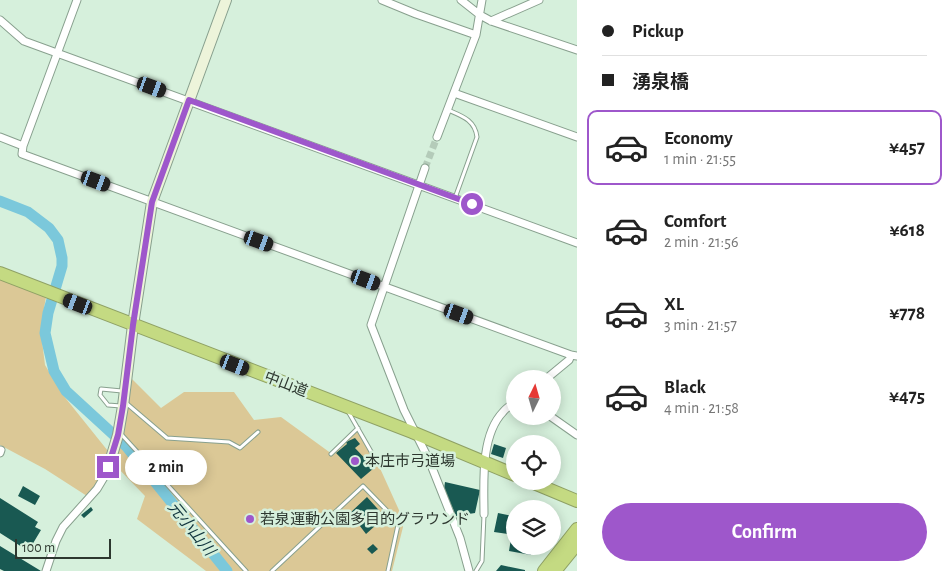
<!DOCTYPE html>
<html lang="en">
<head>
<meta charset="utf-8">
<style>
  :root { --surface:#fff; --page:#f6f6f6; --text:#222; --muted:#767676; --line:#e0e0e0; --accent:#9e57cb }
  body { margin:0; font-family:"Alegreya Sans","Noto Sans JP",sans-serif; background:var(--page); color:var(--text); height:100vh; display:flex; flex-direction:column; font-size:19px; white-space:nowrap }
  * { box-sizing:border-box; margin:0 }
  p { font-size:16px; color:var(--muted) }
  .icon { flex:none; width:28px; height:28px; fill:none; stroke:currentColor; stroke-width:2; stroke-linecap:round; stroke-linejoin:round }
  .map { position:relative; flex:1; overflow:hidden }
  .details { display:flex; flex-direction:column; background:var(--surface); width:375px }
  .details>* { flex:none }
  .hud { display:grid; align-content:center; height:110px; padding:0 25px; background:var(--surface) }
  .needle { width:32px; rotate:5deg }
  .buttons { position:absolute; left:506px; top:370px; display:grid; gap:10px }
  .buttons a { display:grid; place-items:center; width:55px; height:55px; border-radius:50%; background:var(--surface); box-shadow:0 2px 12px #0003; font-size:25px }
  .scale { position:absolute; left:15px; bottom:12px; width:96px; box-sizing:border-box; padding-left:5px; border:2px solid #2d372f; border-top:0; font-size:14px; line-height:18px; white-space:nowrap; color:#2d372f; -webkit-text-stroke:4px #d6f0dc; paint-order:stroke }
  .end { position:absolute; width:22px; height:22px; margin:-11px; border:6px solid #9e57cb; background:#fff; box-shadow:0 0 0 2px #fff }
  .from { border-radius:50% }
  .bubble { position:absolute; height:35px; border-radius:18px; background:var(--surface); box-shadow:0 2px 12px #0003; font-size:16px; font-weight:600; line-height:35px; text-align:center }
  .car { position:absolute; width:15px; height:30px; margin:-15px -8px; border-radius:6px; box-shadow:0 0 4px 1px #0007; background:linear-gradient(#222 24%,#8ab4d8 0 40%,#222 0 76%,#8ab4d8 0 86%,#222 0) }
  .hud b { display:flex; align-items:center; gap:18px; height:48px; font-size:19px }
  .hud b+b { border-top:1px solid var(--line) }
  .hud i { width:12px; height:12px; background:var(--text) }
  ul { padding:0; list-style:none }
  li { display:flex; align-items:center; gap:15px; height:75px; margin:0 10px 8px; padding:0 15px; border:2px solid transparent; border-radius:10px }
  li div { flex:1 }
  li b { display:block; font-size:19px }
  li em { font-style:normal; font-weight:600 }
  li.selected { border-color:var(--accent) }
  li>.icon { width:45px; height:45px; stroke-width:1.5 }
  .action { display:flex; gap:10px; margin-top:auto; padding:10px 25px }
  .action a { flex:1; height:58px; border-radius:30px; background:var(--accent); color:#fff; font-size:20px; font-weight:600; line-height:58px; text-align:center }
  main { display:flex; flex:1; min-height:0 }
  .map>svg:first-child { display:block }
</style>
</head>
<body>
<main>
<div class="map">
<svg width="577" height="571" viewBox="0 0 577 571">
  <rect width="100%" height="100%" fill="#d6f0dc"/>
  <path fill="#dbc896" d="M0 279 46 297 43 314 42 341 45 365 63 395 108 451 99 480 87 496 45 469 0 445Z
    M132 379 161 408 184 392H234L254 420 281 417 332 454 358 430 372 456 374 455 403 519V527L392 571H206L137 519 145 496 114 464 123 438Z"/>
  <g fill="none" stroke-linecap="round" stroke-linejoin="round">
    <path stroke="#7bc8db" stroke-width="11" d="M0 201 28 212 49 228 58 240 62 258V266L48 313 45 333 54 371 66 391 127 447 227 571"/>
  </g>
  <path fill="#195952" d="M355 438 360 444 355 448 374 468 361 479 336 453 347 444 346 442Z
    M494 444 506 448 503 458 491 454Z
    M445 482 480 490 475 513 456 516 444 489Z
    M23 486 40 496 35 505 18 496Z
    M367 497 385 517 366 534 350 513Z
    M0 498 38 522 35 527 41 530 32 545 25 541 22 547 0 533Z
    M91 507 93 510 84 518 81 515Z
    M498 513 512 516 508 534 494 532Z
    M514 520 515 546H532L531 555 509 551Z
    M373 544 378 549 372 554 367 549Z
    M0 546 41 571H4L0 569Z
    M501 565 525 570V571H496Z"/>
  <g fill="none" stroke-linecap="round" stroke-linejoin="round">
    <path stroke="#b4cbb9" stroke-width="7" stroke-dasharray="7 3.5" stroke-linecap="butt" d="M425 168 437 137"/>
    <g stroke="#88a08e" stroke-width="5">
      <path id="lane" d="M448 110C462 116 475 120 477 137L455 198
        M126 403 167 438 229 442 240 448 258 432
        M121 406 108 405 100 395 101 389 122 391
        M349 413 373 455
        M121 434 246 571
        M331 454 358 428
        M272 571 363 486 397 521 398 525 388 571
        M476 571 482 561 484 515"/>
    </g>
    <g stroke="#88a08e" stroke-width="9">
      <path id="street" d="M77 0 23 146 22 154 571 355 577 356
        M382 0 416 14 476 35
        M461 0 480 15 491 21 577 50
        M0 20 24 41 577 243
        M491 21 539 0
        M454 93 577 137
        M0 137 23 146
        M437 137 476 35 482 0
        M425 168 371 325 404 410 429 460 460 538 469 571
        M546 379 569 360 571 355
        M550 416 577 435
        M0 453 1 450
        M484 514C484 484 480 436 503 412 506 408 511 405 515 402
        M46 571 56 541 63 527 97 489 106 474 112 455"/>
    </g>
    <g stroke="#88a08e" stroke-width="12">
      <path id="secondary" d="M112 455 118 435 123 406 133 325 152 202 226 0"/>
    </g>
    <g stroke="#8fa165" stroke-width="14">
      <path id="highway" d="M0 273 412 432 515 475
        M529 481 577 501
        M544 571 577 529
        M555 571 577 544"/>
    </g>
    <use href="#lane" stroke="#fff" stroke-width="3"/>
    <use href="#street" stroke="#fff" stroke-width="7"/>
    <use href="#secondary" stroke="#edf4da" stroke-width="10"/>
    <use href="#highway" stroke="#c4da82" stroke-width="12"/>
  </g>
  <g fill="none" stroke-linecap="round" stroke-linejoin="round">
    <path stroke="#9e57cb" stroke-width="6" d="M108 467 118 435 123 406 133 325 152 202 189 100 472 204"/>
  </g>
  <g fill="#9e57cb" stroke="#d6f0dc" stroke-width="2">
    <circle cx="355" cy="461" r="5"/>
    <circle cx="250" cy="519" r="5"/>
  </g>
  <g text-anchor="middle" stroke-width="5" stroke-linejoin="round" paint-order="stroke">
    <g font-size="15" fill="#2d372f" stroke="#d6f0dc">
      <text transform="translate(286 384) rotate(21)" y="5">中山道</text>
    </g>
    <g font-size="15" fill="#2d372f" stroke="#d6f0dc" text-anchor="start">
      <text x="365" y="466">本庄市弓道場</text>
      <text x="260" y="524">若泉運動公園多目的グラウンド</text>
    </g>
    <g font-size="16" font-style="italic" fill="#0f343d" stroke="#d6f0dc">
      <text transform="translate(192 528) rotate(51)" y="6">元小山川</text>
    </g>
  </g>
</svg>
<div class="buttons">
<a><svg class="needle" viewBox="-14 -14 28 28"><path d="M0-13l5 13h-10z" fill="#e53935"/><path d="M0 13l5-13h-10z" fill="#767676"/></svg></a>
<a><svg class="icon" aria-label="locate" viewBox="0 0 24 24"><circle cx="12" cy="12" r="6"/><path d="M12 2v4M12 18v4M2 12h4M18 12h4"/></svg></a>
<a><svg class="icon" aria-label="layers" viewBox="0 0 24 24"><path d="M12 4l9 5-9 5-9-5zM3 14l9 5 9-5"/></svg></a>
</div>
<div class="scale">100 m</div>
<i class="end from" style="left:472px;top:204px"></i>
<i class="end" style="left:108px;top:467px"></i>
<div class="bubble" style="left:125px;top:450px;width:82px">2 min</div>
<i class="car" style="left:152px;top:87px;rotate:110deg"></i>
<i class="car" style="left:96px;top:181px;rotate:110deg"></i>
<i class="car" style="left:259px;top:241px;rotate:110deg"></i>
<i class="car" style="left:366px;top:280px;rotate:110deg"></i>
<i class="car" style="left:78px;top:304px;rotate:291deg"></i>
<i class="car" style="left:459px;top:314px;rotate:110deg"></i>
<i class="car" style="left:235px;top:365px;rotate:111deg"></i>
</div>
<section class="details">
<div class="hud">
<b><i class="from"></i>Pickup</b>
<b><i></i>湧泉橋</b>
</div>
<ul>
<li class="selected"><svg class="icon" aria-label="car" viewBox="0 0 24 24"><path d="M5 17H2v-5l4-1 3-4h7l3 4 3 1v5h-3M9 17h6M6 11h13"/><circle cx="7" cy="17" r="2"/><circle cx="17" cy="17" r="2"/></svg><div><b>Economy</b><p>1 min · 21:55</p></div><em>¥457</em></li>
<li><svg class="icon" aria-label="car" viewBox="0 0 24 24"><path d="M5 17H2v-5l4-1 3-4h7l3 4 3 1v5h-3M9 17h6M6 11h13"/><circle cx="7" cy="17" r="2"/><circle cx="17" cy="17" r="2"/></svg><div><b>Comfort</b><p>2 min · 21:56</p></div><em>¥618</em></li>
<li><svg class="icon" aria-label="car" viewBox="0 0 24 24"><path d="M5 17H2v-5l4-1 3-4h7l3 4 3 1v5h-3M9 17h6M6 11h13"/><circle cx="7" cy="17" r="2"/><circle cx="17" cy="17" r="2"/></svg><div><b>XL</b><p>3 min · 21:57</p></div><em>¥778</em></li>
<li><svg class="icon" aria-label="car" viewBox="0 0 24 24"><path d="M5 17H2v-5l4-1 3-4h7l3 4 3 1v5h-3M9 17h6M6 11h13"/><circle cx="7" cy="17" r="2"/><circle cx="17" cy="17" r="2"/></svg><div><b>Black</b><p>4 min · 21:58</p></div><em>¥475</em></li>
</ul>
<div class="action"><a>Confirm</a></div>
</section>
</main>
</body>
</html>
